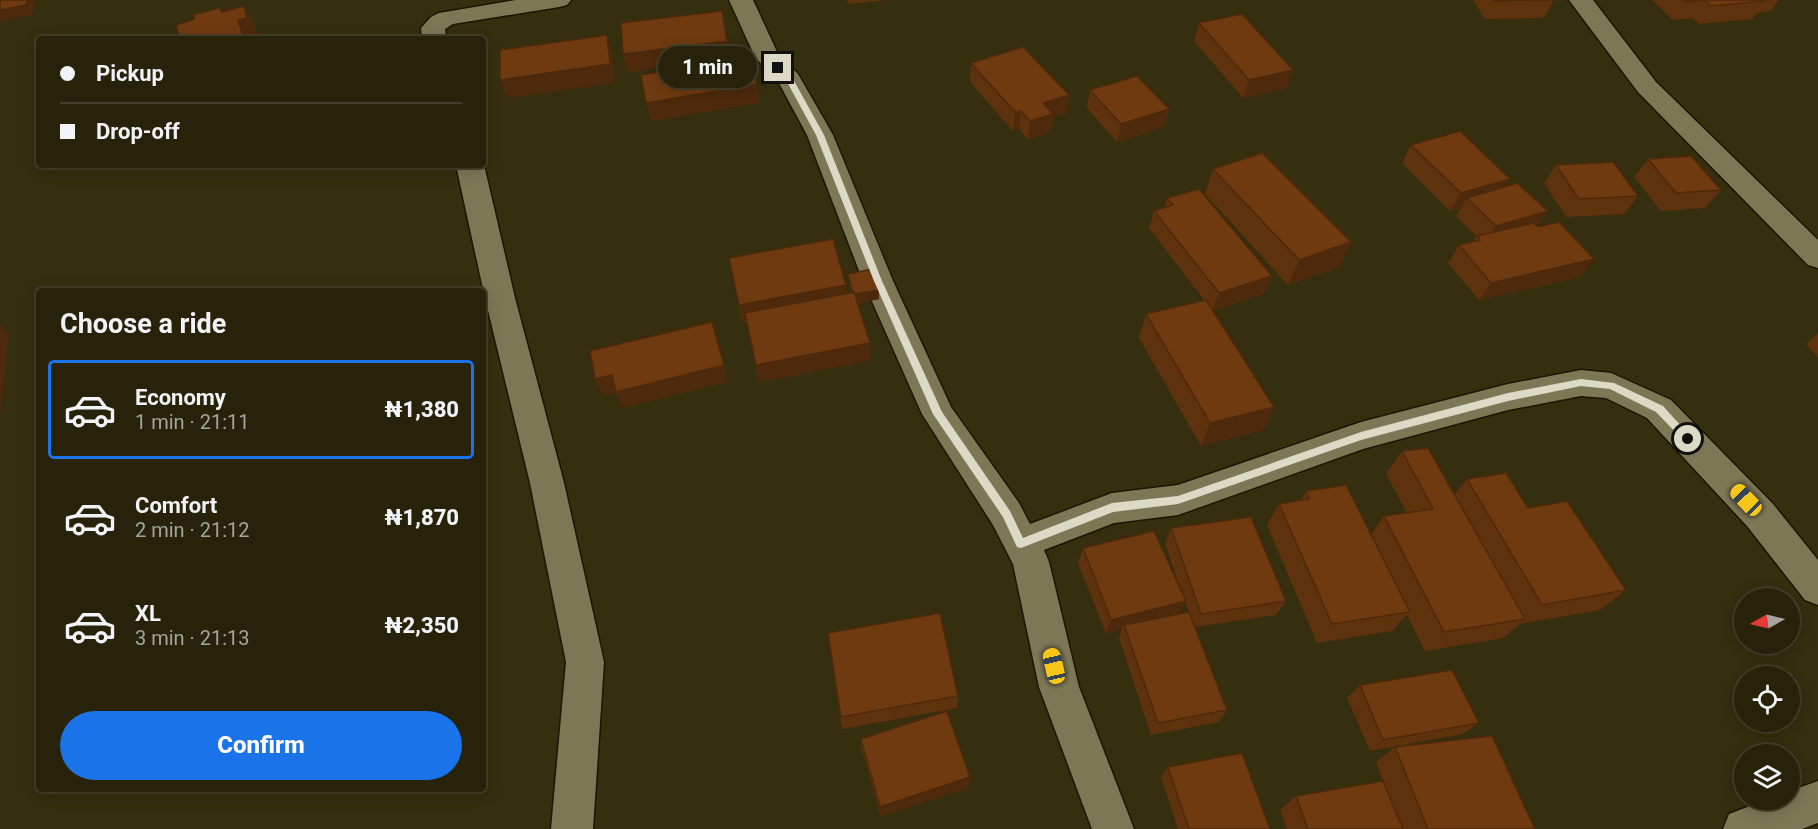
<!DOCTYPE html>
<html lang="en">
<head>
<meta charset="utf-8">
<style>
  :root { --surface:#28220b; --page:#302a14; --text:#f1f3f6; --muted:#a5a49d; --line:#443f2c; --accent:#1a73e8 }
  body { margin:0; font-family:Roboto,sans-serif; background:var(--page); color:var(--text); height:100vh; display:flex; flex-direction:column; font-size:22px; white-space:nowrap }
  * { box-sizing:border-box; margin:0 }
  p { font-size:20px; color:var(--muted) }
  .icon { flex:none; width:33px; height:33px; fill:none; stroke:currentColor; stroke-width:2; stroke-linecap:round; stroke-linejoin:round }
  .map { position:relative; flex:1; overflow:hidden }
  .side { position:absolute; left:36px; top:288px; width:450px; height:504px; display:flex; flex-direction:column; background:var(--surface); border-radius:6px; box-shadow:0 3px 15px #0003,0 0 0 2px var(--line) }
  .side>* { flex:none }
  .guide { position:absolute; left:36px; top:36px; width:450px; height:132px; border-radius:6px; box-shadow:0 3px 15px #0003,0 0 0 2px var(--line); display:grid; align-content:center; height:132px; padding:0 24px; background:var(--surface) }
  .needle { width:39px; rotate:262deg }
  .controls { position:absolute; left:1734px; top:588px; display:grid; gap:12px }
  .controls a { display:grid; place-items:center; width:66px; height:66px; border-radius:50%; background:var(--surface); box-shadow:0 3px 15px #0003,0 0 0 2px var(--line); font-size:30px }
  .end { position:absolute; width:27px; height:27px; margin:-14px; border:8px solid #dcd9c7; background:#111; box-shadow:0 0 0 3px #111 }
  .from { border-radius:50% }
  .bubble { position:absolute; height:42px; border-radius:21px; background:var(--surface); box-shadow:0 3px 15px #0003,0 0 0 2px var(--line); font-size:20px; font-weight:800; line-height:42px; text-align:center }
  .car { position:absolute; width:18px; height:36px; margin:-18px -9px; border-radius:8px; box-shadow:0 0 4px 2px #0007; background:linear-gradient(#f5c518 24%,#345 0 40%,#f5c518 0 76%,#345 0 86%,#f5c518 0) }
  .guide b { display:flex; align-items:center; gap:21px; height:57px; font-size:22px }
  .guide b+b { border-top:2px solid var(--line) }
  .guide i { width:15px; height:15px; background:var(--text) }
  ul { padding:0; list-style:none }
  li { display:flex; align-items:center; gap:18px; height:99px; margin:0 12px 9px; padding:0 12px; border:3px solid transparent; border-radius:6px }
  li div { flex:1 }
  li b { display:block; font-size:22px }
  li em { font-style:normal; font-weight:800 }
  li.on { border-color:var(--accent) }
  li>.icon { width:54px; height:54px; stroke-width:1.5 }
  h2 { padding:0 24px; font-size:27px; line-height:72px }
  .primary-button { display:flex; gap:12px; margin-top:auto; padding:12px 24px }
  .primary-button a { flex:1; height:69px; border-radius:36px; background:var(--accent); color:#fff; font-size:24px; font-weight:800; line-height:69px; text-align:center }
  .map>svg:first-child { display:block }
</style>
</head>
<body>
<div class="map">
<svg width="1818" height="829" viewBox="0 0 1818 829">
  <rect width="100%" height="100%" fill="#352e0f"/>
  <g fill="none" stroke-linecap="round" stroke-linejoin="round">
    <g stroke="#1d1600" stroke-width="3">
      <path id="street" d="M516 0H571L567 5 559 7 453 24 445 29 446 39H422L421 28 431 17 439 13Z
        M729 0H753L778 54 798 74 833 135 893 281 951 407 1019 503 1030 524 1112 493 1178 485 1361 422 1508 384 1581 370 1611 373 1671 400 1773 504 1818 560V605L1805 600 1747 526 1647 418 1606 398 1581 396 1508 410 1363 449 1178 515 1114 523 1044 550 1049 562 1079 687 1134 829H1092L1039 687 1013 564 993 525 922 414 863 281 807 135 779 83 755 57Z
        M1569 0H1593L1656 82 1818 240V268L1808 265 1638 92Z
        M456 165H484L515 298 564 483 604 662 593 829H551L566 662 530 483 485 298Z
        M1818 781V823L1802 829H1723L1729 814 1766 800H1790V791Z"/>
    </g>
    <use href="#street" fill="#7e7756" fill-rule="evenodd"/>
  </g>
  <path fill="#5f320e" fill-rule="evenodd" d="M847 0H888L849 4Z
    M1473 0H1554L1544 18 1485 19Z
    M1652 0H1779L1770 11 1757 13 1752 19 1699 24 1692 18 1673 20Z
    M1199 23 1287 88 1243 98 1194 41Z
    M971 63 1069 95 1066 113 1053 117 1051 132 1028 140 1019 129 1013 131 970 82Z
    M1090 90 1169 109 1164 127 1117 142 1087 108Z
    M1411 145 1506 186 1548 211 1537 226 1580 277 1479 300 1448 263 1459 245 1473 242 1476 236 1456 216 1461 208 1450 211 1402 163Z
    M1648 159 1721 190 1705 208 1661 211 1634 177Z
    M1556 165 1638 196 1624 214 1566 217 1544 183Z
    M1213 169 1351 242 1339 267 1288 285 1205 194Z
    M1167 198 1265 293 1213 311 1274 407 1263 430 1201 446 1139 338 1146 314 1204 300 1149 228 1154 211 1164 208Z
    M729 258 847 294 852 293 849 283 848 274 879 290V299L858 303 871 360 759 382 746 321 742 322Z
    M1818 333V358L1806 344Z
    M1402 451 1454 495 1467 479 1528 508 1626 590 1600 610 1520 624 1503 638 1425 651 1407 615 1392 631 1317 643 1267 525 1279 504 1301 500 1306 491 1371 534 1384 516 1407 513 1386 474Z
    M1171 528 1286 601 1276 615 1195 627 1227 710 1219 722 1151 735 1119 638 1122 629 1106 633 1078 563 1083 548 1183 597 1165 543ZM1185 602 1189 612 1179 614Z
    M828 633 958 696 957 708 842 729Z
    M1360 685 1479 723 1463 734 1370 751 1347 698Z
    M861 739 968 788 881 816 862 750Z
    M1395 747 1535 829H1287L1280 810 1296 796 1388 794 1376 762Z
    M1168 767 1270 829H1178L1161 777Z"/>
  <path fill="#4e290b" d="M15 0H34L35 2 33 15 0 21V10Z
    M244 6 254 24 258 36 249 39H244L238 20Z
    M607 35 612 53 615 83 507 98 500 80Z
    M727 41 730 59 628 72 623 54Z
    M1293 70 1287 88 1243 98 1249 80Z
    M757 84 760 103 651 121 646 103Z
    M1069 95 1066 113 1053 117 1051 132 1028 140 1030 121 1043 103Z
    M1169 109 1164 127 1117 142 1121 124Z
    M1021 111 1019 129 1013 131 1015 112Z
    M1510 179 1499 197 1467 198 1461 208 1450 211 1461 193Z
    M1548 211 1535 229 1485 244 1496 226Z
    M1351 242 1339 267 1288 285 1299 260Z
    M1594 259 1580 277 1479 300 1491 283Z
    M1272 276 1265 293 1212 311 1219 293Z
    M846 285 848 302 742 322 739 305Z
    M879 290V299L855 304 854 295Z
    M0 325 9 334 0 416Z
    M870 343 871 360 759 382 756 365Z
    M724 365 728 382 622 408 616 393 602 396 595 379 612 375Z
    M1274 407 1263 430 1201 446 1210 423Z
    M1186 601 1178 615 1124 625 1122 629 1106 633 1111 620Z
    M970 777 968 788 881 816 880 807Z"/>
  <path fill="#6f3a10" stroke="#4e290b" stroke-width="1.5" d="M0 0H27L26 5 0 10Z
    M1493 0H1554L1494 1Z
    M1682 0H1764L1765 1 1711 6 1705 0 1685 2Z
    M244 6 247 18 238 20 244 39H180L176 25 195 19 193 15 220 8 222 12Z
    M722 11 727 41 623 54 621 23Z
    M1242 14 1293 70 1249 80 1199 23Z
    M607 35 610 64 500 80V50Z
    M1023 47 1069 95 1043 103 1053 114 1030 121 1021 111 1015 112 971 63Z
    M749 57 757 84 646 103 641 75Z
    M1137 76 1169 109 1121 124 1090 90Z
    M1460 131 1510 179 1461 193 1411 145Z
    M1262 153 1351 242 1299 260 1213 169Z
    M1691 156 1721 190 1676 193 1648 159Z
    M1613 162 1638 196 1579 199 1556 165Z
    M1517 183 1548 211 1496 226 1467 198Z
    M1199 189 1272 276 1219 293 1154 211 1173 205 1167 198Z
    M1559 222 1594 259 1491 283 1459 245 1480 240 1477 236 1534 223 1538 227Z
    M833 239 846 285 739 305 729 258Z
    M872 269 879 290 855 294 854 292 853 293 848 274Z
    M854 292 870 343 756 365 745 313Z
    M1206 300 1274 407 1210 423 1146 314Z
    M712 322 724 365 616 392 612 375 595 379 590 351Z
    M1428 448 1525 619 1444 632 1384 516 1433 509 1402 451Z
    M1506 473 1528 508 1567 501 1626 590 1542 605 1467 479Z
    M1346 485 1410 612 1332 624 1279 504 1309 499 1306 491Z
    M1251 517 1286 601 1201 614 1171 528Z
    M1154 531 1186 601 1111 620 1083 548Z
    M1189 612 1227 710 1158 723 1124 625Z
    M940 613 958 696 841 717 828 633Z
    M1452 670 1479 723 1383 740 1360 685Z
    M947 711 970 777 880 807 861 739Z
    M1492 736 1535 829H1428L1395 747Z
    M1242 753 1270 829H1189L1168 767Z
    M1383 781 1403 829H1308L1296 796Z"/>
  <path fill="#dcd9c7" d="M776 67H781L793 79 824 135 882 281 942 412 1010 511 1023 538 1112 503 1178 496 1361 432 1508 393 1581 379 1614 383 1663 406 1693 439 1688 443 1685 442 1656 412 1610 389 1581 386 1508 401 1361 440 1178 504 1113 512 1021 548 1017 547 1003 517 933 414 874 281 816 135 786 80 776 70Z"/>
</svg>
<div class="controls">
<a><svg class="needle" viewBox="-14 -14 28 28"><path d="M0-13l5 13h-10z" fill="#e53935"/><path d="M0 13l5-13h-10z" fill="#a5a49d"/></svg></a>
<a><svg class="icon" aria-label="locate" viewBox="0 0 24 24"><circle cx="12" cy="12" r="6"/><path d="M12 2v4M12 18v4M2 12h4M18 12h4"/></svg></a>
<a><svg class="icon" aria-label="layers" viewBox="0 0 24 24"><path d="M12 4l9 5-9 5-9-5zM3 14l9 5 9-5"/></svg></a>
</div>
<i class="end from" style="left:1688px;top:439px"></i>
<i class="end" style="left:778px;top:68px"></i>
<div class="bubble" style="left:658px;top:46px;width:99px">1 min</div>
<i class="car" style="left:1746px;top:500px;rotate:316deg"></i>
<i class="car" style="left:1054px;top:666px;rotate:347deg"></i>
<div class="guide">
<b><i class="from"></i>Pickup</b>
<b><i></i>Drop-off</b>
</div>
<section class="side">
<h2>Choose a ride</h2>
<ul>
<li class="on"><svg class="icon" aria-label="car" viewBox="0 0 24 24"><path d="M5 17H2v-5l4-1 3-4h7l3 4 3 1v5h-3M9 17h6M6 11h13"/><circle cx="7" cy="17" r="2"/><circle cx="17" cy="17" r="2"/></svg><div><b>Economy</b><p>1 min · 21:11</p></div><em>₦1,380</em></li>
<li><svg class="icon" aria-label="car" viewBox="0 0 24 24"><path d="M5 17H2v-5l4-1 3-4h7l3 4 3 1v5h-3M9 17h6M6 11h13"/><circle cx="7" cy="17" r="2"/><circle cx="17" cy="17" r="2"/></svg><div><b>Comfort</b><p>2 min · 21:12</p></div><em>₦1,870</em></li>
<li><svg class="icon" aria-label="car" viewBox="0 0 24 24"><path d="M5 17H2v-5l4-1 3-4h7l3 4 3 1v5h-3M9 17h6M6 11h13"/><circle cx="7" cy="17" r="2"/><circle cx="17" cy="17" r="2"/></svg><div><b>XL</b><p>3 min · 21:13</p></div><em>₦2,350</em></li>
</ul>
<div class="primary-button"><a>Confirm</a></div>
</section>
</div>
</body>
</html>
